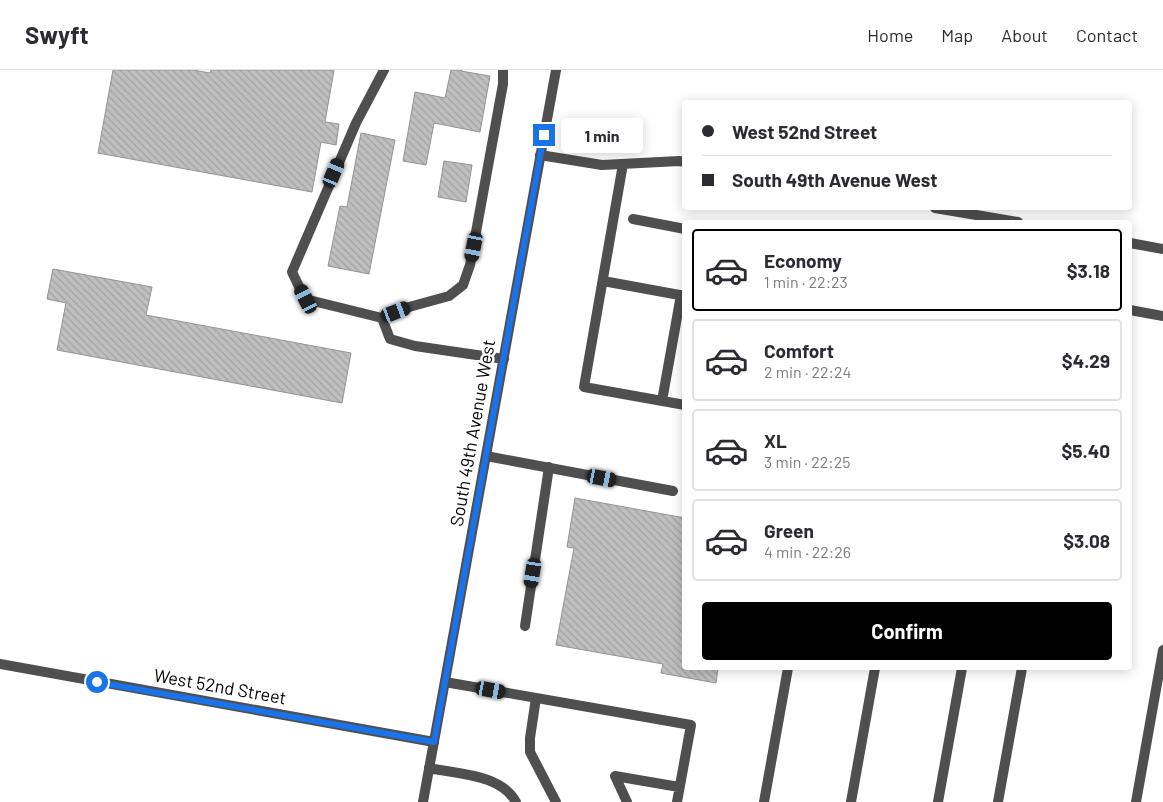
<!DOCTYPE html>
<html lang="en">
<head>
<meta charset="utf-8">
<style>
  :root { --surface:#fff; --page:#f7f7f7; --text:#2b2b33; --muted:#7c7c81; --line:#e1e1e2; --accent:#000 }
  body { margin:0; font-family:Barlow,sans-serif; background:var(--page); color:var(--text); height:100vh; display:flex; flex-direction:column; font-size:19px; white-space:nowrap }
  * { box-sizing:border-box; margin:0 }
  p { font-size:16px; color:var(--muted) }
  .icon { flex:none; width:28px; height:28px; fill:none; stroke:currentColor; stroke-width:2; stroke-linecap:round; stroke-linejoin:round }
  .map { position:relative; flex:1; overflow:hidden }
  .side { position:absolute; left:682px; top:150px; width:450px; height:450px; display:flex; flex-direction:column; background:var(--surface); border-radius:5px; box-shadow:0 2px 12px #0003 }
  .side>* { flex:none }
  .banner { position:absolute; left:682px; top:30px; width:450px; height:110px; border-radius:5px; box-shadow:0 2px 12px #0003; display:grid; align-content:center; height:110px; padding:0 20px; background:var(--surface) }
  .end { position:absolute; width:22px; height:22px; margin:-11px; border:6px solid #1a73e8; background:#fff; box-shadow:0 0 0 2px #fff }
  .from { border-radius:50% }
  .bubble { position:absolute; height:35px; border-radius:5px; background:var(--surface); box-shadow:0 2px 12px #0003; font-size:16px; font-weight:700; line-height:35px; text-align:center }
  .car { position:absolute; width:15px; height:30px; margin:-15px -8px; border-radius:6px; box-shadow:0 0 4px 1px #0007; background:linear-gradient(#222 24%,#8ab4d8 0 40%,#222 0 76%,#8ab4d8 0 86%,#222 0) }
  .banner b { display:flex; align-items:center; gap:18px; height:48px; font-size:19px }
  .banner b+b { border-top:1px solid var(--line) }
  .banner i { width:12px; height:12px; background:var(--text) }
  ul { padding:9px 0 0; list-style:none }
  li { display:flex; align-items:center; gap:15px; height:82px; margin:0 10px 8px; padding:0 10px; border:2px solid var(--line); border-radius:5px }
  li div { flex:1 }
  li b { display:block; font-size:19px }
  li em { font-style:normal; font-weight:700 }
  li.current { border-color:var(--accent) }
  li>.icon { width:45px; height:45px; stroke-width:1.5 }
  .primary-button { display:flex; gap:10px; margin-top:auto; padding:10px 20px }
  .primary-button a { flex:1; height:58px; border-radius:5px; background:var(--accent); color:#fff; font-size:20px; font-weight:700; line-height:58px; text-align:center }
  header { display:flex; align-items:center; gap:30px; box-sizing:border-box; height:70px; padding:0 25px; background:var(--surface); border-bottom:1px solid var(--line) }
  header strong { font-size:24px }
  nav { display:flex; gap:28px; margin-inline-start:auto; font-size:18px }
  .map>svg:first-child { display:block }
</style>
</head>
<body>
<header>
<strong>Swyft</strong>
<nav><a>Home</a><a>Map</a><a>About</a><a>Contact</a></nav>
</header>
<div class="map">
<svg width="1163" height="732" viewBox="0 0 1163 732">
  <defs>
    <pattern id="building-back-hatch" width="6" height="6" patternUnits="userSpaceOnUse" patternTransform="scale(1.25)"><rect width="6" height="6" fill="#bfbfbf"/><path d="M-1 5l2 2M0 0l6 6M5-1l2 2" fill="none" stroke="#a2a2a2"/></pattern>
  </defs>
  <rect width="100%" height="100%" fill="#fff"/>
  <path fill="url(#building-back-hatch)" stroke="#939393" d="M113 0H193L210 3 211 0H334L325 52 339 54 336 75 321 72 312 122 98 83Z
    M451 0H462L461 1 490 6 480 62 434 53 426 95 403 91 415 22 445 28Z
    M361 63 395 70 369 204 328 196 340 136 347 137Z
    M444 91 472 95 466 132 438 127Z
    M53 199 152 217 146 245 351 283 342 333 57 280 66 233 47 229Z
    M575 428 685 448V598H718L716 613 661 603 663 594 556 575 574 478 567 477Z"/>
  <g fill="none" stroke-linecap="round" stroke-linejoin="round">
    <path stroke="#4f4f4f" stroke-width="10" d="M503 0V14L470 195 463 215 449 226 409 237 382 248 390 269 415 276 504 289
      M540 85 602 95 679 91 685 92
      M623 94 584 317 685 335
      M935 138 1018 152
      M633 149 685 159
      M1130 173 1163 179
      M603 211 685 226
      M1130 240 1163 246
      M382 248 305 229 292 202 356 53 384 0
      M662 331 681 225
      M486 386 673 421
      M525 556 549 397
      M445 612 691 655 677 732
      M536 628 530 668V682L556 732
      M429 698C457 704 501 704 516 732
      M627 732 615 706 679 717
      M764 732 788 598
      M851 732 875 598
      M938 732 962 598
      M998 732 1022 598
      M1136 732 1163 580"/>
    <path stroke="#4f4f4f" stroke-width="10" d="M0 594 434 672"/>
    <path stroke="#4f4f4f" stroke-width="10" d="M423 732 556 0"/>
  </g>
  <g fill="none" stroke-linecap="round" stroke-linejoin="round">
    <path stroke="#1a73e8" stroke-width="6" d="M97 612 434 672 544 65"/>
  </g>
  <g text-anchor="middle" stroke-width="5" stroke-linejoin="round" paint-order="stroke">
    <g font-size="18" fill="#000" stroke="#fff">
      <text transform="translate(473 363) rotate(-80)" y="6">South 49th Avenue West</text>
      <text transform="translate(220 617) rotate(10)" y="6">West 52nd Street</text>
    </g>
  </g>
</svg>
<i class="end from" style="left:97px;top:612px"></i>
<i class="end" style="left:544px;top:65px"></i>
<div class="bubble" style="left:561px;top:48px;width:82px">1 min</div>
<i class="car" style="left:334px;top:103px;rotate:23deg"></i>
<i class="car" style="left:474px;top:177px;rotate:191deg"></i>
<i class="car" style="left:306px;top:229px;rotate:333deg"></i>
<i class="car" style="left:396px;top:242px;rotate:69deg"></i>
<i class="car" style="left:602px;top:408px;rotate:101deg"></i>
<i class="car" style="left:533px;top:503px;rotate:189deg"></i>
<i class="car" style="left:491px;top:620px;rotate:100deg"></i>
<div class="banner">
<b><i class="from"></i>West 52nd Street</b>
<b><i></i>South 49th Avenue West</b>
</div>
<section class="side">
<ul>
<li class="current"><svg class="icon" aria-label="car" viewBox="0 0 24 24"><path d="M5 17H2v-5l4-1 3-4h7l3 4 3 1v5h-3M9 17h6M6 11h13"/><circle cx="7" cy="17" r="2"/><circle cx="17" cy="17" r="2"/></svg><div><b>Economy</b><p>1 min · 22:23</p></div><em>$3.18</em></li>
<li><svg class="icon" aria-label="car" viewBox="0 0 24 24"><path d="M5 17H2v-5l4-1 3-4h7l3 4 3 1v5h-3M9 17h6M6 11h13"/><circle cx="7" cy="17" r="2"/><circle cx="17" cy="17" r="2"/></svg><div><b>Comfort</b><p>2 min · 22:24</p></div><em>$4.29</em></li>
<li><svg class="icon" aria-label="car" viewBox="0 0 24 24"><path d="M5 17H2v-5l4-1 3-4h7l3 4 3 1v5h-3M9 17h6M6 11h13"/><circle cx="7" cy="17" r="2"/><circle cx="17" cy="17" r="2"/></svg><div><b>XL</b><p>3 min · 22:25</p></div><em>$5.40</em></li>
<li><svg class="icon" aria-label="car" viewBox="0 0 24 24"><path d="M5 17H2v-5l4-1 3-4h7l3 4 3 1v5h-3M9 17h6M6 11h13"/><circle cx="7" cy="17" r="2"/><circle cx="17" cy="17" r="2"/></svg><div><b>Green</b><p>4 min · 22:26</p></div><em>$3.08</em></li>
</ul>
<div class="primary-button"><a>Confirm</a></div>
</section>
</div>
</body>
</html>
